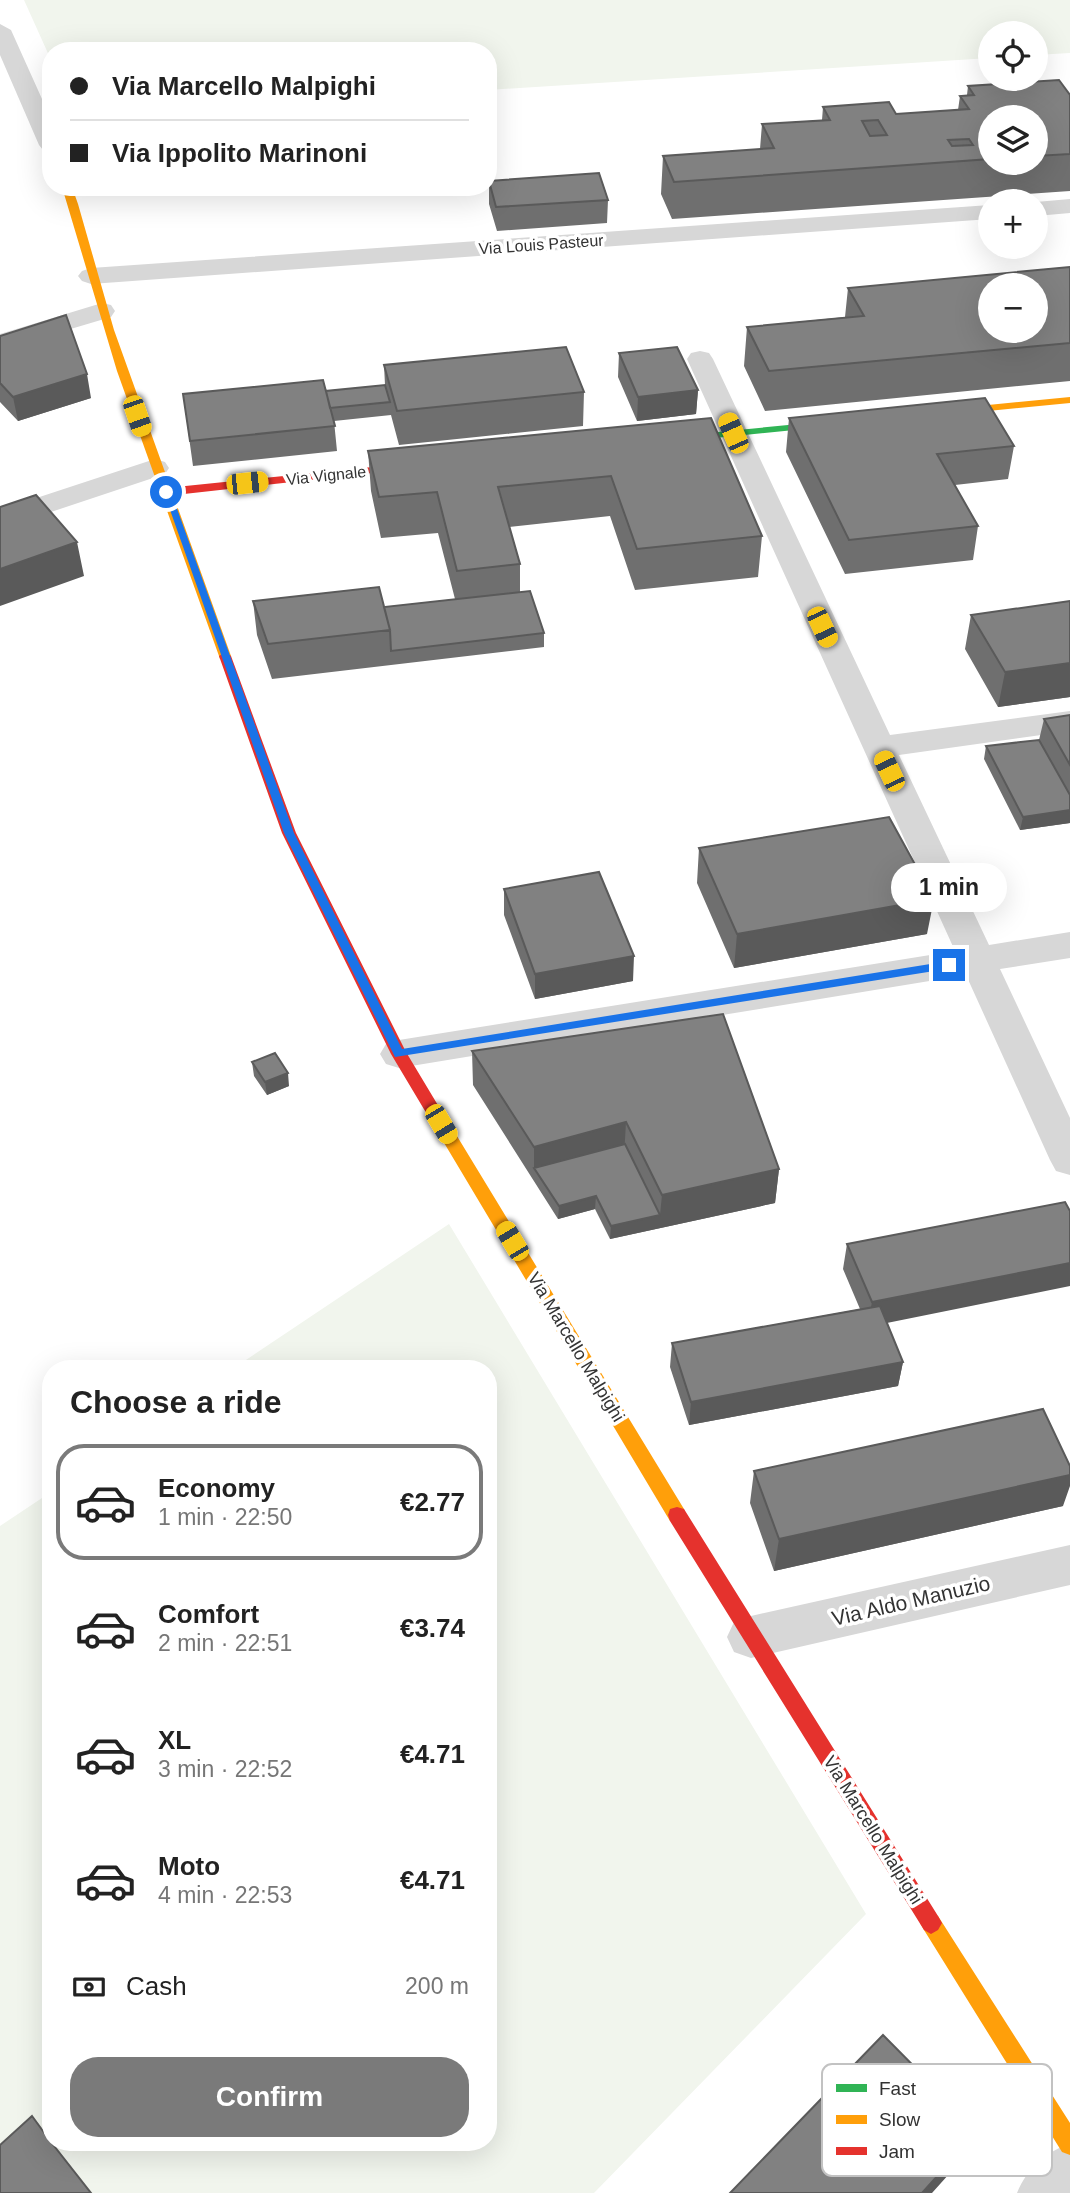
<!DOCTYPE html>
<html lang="en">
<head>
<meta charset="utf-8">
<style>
  :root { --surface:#fff; --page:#f6f6f6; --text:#222; --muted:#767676; --line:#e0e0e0; --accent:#7a7a7a }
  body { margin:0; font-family:Helvetica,sans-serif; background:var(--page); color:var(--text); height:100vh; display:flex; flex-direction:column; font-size:26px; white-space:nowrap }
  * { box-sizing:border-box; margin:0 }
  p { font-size:23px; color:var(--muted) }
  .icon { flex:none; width:38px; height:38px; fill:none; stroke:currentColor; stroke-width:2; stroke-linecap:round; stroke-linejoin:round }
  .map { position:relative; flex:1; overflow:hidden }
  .details { position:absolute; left:42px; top:1360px; width:455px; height:791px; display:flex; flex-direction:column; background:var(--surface); border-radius:28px; box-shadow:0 7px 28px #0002 }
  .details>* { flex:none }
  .guide { position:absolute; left:42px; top:42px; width:455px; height:154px; border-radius:28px; box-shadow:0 7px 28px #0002; display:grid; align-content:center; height:154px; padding:0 28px; background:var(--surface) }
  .buttons { position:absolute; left:978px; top:21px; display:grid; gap:14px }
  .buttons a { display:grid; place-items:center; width:70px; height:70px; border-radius:50%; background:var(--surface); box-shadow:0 7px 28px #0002; font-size:35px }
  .end { position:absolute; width:32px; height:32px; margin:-16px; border:9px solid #1a73e8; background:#fff; box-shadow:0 0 0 4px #fff }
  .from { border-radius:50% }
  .bubble { position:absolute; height:49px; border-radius:24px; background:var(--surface); box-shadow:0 7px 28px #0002; font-size:23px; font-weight:800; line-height:49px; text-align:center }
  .car { position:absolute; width:21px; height:42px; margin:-21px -10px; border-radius:9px; box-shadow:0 0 5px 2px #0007; background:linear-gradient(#f5c518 24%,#345 0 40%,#f5c518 0 76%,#345 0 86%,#f5c518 0) }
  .guide b { display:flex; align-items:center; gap:24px; height:66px; font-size:26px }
  .guide b+b { border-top:2px solid var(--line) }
  .guide i { width:18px; height:18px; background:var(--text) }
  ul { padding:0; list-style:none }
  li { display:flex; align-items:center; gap:21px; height:116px; margin:0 14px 10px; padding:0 14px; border:4px solid transparent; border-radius:28px }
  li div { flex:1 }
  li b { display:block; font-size:26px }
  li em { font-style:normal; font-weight:800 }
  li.selected { border-color:var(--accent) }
  li>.icon { width:63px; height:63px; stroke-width:1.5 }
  h2 { padding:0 28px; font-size:32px; line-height:84px }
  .pay { display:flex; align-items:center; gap:18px; height:77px; padding:0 28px; font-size:26px }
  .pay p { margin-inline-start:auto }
  .action { display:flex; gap:14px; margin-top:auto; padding:14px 28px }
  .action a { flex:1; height:80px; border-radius:28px; background:var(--accent); color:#fff; font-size:28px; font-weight:800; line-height:80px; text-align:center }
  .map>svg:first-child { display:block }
</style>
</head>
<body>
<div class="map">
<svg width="1070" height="2193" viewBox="0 0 1070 2193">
  <rect width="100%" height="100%" fill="#fff"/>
  <path fill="#f1f5ed" d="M24 0H1070V53L1036 55V33H990V58L488 90V51H51V60Z
    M449 1224 866 1914 594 2193H0V1526L51 1492V2142H488V1368H234Z"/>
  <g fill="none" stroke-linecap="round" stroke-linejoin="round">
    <path fill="#d7d7d7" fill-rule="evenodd" d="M0 24 11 30 51 119V152L43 150 39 145 0 55Z
      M1070 199V213L1036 216V202Z
      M990 205V219L91 284 82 281 78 276 82 271 91 268Z
      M102 303 111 305 115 311 111 317 0 350V334Z
      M700 351 709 353 713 359 890 735 1070 711V731L899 755 989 945 1070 932V958L1000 969 1070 1118V1175L1056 1171 1050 1160 966 975 399 1068 386 1064 380 1054 386 1044 399 1040 955 951 687 359 691 353Z
      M155 459 165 462 169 468 165 474 0 529V510Z
      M1070 1545V1585L751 1658 734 1652 727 1637 734 1622 751 1616Z
      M1070 2143V2193H1017C1028 2167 1044 2154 1070 2143Z"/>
    <path fill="#30b455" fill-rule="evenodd" d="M840 420 844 421V425L666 443 660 440 666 437Z"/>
    <path fill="#ff9f0a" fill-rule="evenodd" d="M62 187H72L78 204 114 330 231 656 230 659H220L219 656 117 371Z
      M1070 397V403L938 416 932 413 938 410Z
      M440 1116 446 1118 684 1509 686 1515 684 1521 677 1523 670 1521 434 1126 432 1122 434 1118Z
      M931 1912 938 1916 1070 2123V2155L1062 2152 924 1930 920 1923 924 1916Z"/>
    <path fill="#e5322d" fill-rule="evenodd" d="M422 462 426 463V467L166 496 160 492 166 488Z
      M225 652 231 656 296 833 406 1052 448 1122 446 1126H434L391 1054 282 833 219 656Z
      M677 1507 684 1509 938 1916 942 1923 938 1930 931 1934 924 1930 670 1521 668 1515 670 1509Z"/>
  </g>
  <path fill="#6f6f6f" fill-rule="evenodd" d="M968 86 1070 95V191L672 219 661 194 663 156 760 149 762 124 822 120 823 107 896 114 958 110 960 96 967 95ZM990 117H1036V163H990Z
    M489 181 608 200 607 223 497 231 489 204Z
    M1070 267V381L765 411 744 366 747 327 845 317 848 288Z
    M0 336 91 398 18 421 0 402Z
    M619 353 698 390 696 414 637 421 618 377Z
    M384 365 584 392 583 426 399 445 391 415 334 421 337 451 193 466 183 394 326 391 385 385Z
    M711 418 762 536 758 577 635 590 610 516 509 527 520 564V592L544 633V647L272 679 257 635 253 601 384 607 455 599 438 533 381 538 371 491 368 451Z
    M789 418 1014 446 1008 479 955 485 978 526 973 560 845 574 786 452Z
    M1070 601V697L998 707 965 649 971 615Z
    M1070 715V823L1020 830 984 759 986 746 1039 740 1044 719Z
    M699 848 927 934 734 968 697 883Z
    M504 889 633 981 535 999 504 915Z
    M472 1051 779 1169 775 1203 610 1239 595 1209 558 1219 473 1085Z
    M252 1062 289 1086 267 1095 254 1076Z
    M847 1244 887 1323 903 1362 898 1386 689 1425 670 1367 672 1343 860 1309 843 1269Z
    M754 1471 1063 1506 774 1571 750 1503Z"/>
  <path fill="#5a5a5a" d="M87 374 91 398 18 421 13 397Z
    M698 390 696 414 637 421 638 397Z
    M77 542 84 576 0 606V569Z
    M1070 663V697L998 707 1005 672Z
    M1070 810V823L1020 830 1023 817Z
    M934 899 927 934 734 968 737 934Z
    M634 956 633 981 535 999V974Z
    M288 1073 289 1086 267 1095 265 1082Z
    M626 1122 624 1157 534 1168V1181V1147Z
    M779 1169 775 1203 610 1239 611 1226 660 1215 662 1195Z
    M596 1196 595 1209 558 1219 559 1206Z
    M1070 1263V1286L867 1327 872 1302Z
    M903 1362 898 1386 689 1425 691 1402Z
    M1070 1475V1486L1063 1506 774 1571 779 1539Z
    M978 2131 967 2154 932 2193H922Z"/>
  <path fill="#818181" stroke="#5a5a5a" stroke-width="2" fill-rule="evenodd" d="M1059 80 1070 95V154L1036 156V117H990V135H987L990 140V159L674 182 663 156 774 148 762 124 830 120 823 107 889 102 896 114 969 109 960 96 974 95 968 86ZM878 120 887 135 870 136 862 121ZM969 139 973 145 952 146 948 140Z
    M599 173 608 200 496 207 489 181Z
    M1070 267V343L769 371 747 327 864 316 848 288ZM990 285H1036V331H990Z
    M66 315 87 374 13 397 0 383V336Z
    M566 347 584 392 397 411 384 365Z
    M677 347 698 390 638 397 619 353Z
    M323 380 335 426 190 441 183 394Z
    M385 385 390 402 330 408 326 391Z
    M985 398 1014 446 937 454 978 526 849 540 789 418Z
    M711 418 762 536 637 549 611 476 498 487 520 564 457 571 437 492 379 497 368 451Z
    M36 495 77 542 0 569V507Z
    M379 587 390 630 268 644 253 601Z
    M530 591 544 633 391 651 390 630 384 607Z
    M1070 601V663L1005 672 971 615Z
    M1070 715V765L1044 719Z
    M1039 740 1070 795V810L1023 817 986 746Z
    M889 817 934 899 737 934 699 848Z
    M599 872 634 956 535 974 504 889Z
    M723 1014 779 1169 662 1195 626 1122 534 1147 472 1051Z
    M275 1053 288 1073 265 1082 252 1062Z
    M625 1144 660 1215 611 1226 596 1196 559 1206 534 1168Z
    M1065 1202 1070 1211V1263L872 1302 847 1244Z
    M880 1306 903 1362 691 1402 672 1343Z
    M1043 1409 1070 1466V1475L779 1539 754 1471Z
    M883 2035 978 2131 922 2193H730Z
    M32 2116 51 2142 91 2193H0V2145Z"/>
  <path fill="#1a73e8" d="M163 490 171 492 294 833 402 1049 949 961 953 962V968L395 1057 284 833Z"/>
  <g text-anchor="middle" stroke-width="7" stroke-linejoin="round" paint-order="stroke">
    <g font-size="16" fill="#333" stroke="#fff">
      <text transform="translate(541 244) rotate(-4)" y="6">Via Louis Pasteur</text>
      <text transform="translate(326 475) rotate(-6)" y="6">Via Vignale</text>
    </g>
    <g font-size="18" fill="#333" stroke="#fff">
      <text transform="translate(576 1347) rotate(59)" y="6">Via Marcello Malpighi</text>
      <text transform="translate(873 1830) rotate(58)" y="6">Via Marcello Malpighi</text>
    </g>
    <g font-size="21" fill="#333" stroke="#fff">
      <text transform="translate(911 1601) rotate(-13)" y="7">Via Aldo Manuzio</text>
    </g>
  </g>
  <rect x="822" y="2064" width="230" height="112" rx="10" fill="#fff" stroke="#c2c2c2" stroke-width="2"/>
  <rect x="836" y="2084" width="31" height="8" fill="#30b455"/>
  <rect x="836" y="2115" width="31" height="9" fill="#ff9f0a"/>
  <rect x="836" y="2147" width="31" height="8" fill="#e5322d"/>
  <g font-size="19" fill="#333">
    <text x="879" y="2095">Fast</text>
    <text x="879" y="2126">Slow</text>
    <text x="879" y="2158">Jam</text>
  </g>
</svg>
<div class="buttons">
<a><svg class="icon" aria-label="locate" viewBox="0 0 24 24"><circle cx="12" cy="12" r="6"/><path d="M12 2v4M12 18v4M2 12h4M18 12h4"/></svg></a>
<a><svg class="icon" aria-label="layers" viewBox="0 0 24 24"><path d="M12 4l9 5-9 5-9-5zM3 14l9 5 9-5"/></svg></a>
<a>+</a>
<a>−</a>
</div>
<i class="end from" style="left:166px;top:492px"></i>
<i class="end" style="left:949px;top:965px"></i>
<div class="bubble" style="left:891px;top:863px;width:116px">1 min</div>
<i class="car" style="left:137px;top:416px;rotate:161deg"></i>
<i class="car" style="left:733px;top:433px;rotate:336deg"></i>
<i class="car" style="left:247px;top:483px;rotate:84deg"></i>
<i class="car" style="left:822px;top:627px;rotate:155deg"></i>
<i class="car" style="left:889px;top:771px;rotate:335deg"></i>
<i class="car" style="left:441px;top:1124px;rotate:149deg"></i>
<i class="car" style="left:512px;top:1241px;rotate:329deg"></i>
<div class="guide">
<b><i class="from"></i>Via Marcello Malpighi</b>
<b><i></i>Via Ippolito Marinoni</b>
</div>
<section class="details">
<h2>Choose a ride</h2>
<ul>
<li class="selected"><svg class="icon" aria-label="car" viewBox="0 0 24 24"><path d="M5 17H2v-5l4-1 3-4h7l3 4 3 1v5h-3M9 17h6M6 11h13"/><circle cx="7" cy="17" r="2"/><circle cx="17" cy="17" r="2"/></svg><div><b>Economy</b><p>1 min · 22:50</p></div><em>€2.77</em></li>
<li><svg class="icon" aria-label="car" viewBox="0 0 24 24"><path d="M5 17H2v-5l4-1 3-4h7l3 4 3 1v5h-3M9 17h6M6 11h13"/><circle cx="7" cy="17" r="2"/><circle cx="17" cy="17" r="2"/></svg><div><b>Comfort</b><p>2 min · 22:51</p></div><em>€3.74</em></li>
<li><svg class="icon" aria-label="car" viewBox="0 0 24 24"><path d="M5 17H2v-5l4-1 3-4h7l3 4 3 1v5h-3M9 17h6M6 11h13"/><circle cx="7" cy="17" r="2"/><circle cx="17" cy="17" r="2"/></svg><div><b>XL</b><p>3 min · 22:52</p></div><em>€4.71</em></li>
<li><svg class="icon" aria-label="car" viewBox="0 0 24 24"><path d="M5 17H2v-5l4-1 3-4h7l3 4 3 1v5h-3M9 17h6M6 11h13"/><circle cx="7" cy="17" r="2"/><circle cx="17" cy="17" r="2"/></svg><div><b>Moto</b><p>4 min · 22:53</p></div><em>€4.71</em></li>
</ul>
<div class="pay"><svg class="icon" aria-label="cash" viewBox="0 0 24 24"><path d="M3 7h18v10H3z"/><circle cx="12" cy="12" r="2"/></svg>Cash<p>200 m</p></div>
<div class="action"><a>Confirm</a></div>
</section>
</div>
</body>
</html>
